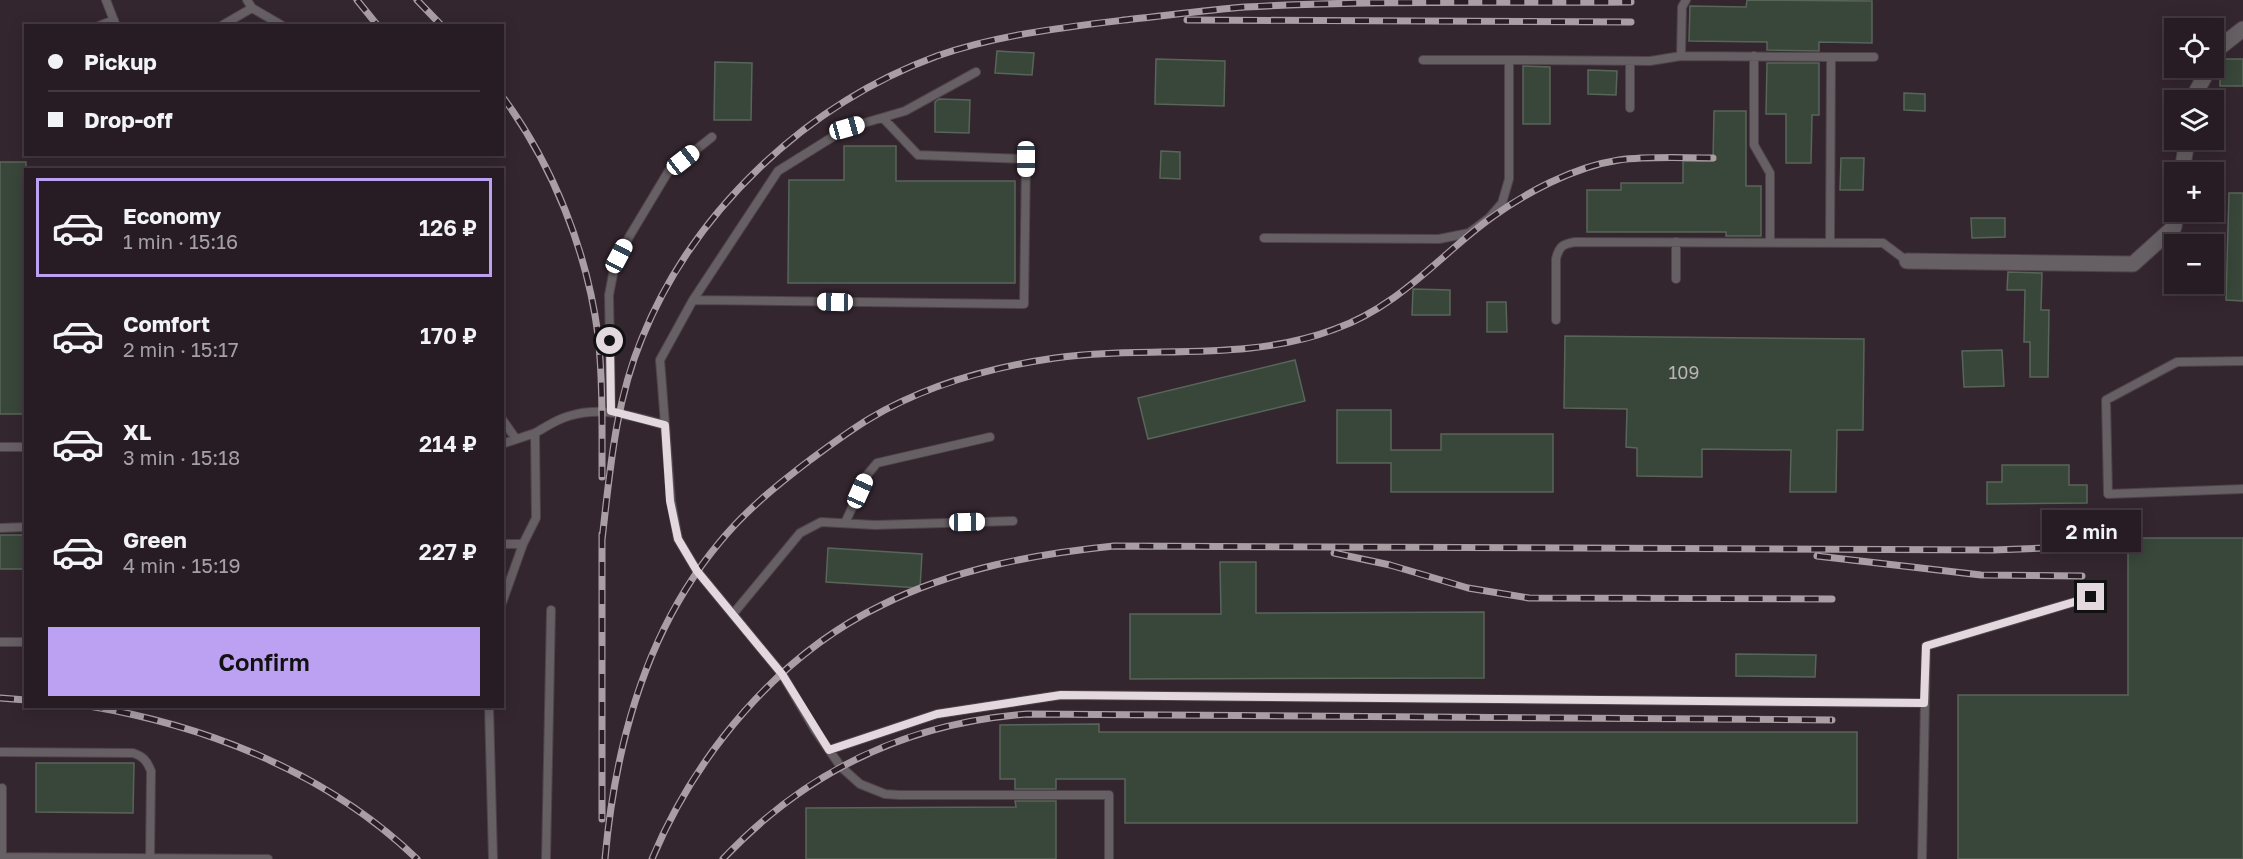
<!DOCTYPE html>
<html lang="en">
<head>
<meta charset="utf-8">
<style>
  :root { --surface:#271c23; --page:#2f252b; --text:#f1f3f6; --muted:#a4a1a6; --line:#433a41; --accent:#bca0f2 }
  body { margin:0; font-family:"Golos Text",sans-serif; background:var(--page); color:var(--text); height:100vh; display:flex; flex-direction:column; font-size:22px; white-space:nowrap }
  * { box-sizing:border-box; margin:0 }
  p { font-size:20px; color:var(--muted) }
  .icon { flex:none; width:33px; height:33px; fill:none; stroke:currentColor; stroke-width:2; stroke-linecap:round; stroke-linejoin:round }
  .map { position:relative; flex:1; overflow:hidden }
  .sheet { position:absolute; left:24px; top:168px; width:480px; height:540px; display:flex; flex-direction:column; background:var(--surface); border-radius:0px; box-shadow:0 3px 15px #0003,0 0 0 2px var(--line) }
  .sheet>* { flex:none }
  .top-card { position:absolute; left:24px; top:24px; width:480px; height:132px; border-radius:0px; box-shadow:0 3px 15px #0003,0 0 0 2px var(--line); display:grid; align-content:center; height:132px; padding:0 24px; background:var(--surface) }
  .controls { position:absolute; left:2164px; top:18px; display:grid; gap:12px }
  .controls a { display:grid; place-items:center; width:60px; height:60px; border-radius:0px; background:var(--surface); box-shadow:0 3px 15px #0003,0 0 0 2px var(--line); font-size:30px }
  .end { position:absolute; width:27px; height:27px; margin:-14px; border:8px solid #e2d8de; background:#111; box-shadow:0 0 0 3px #111 }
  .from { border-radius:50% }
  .bubble { position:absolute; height:42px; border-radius:0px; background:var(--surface); box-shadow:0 3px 15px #0003,0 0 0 2px var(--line); font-size:20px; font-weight:600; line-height:42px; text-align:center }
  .car { position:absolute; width:18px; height:36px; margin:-18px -9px; border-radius:8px; box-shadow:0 0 4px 2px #0007; background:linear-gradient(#fff 24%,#345 0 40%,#fff 0 76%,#345 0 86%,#fff 0) }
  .top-card b { display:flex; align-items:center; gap:21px; height:57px; font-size:22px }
  .top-card b+b { border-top:2px solid var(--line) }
  .top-card i { width:15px; height:15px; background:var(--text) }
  ul { padding:10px 0 0; list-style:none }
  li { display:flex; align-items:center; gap:18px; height:99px; margin:0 12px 9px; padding:0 12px; border:3px solid transparent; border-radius:0px }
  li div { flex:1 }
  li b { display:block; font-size:22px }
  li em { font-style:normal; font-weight:600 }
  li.selected { border-color:var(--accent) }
  li>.icon { width:54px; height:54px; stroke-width:1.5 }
  .cta { display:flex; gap:12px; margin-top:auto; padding:12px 24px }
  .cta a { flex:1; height:69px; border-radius:0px; background:var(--accent); color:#111; font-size:24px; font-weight:600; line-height:69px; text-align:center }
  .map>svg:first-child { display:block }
</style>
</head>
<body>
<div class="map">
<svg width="2243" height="859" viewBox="0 0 2243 859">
  <rect width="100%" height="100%" fill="#34262f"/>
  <path fill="#39463a" stroke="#586559" stroke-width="1.5" d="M1747 0 1872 1V43L1819 42V51L1767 50V42L1689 41 1690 6 1746 7Z
    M997 51 1034 53 1032 75 995 73Z
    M1156 59 1225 61 1224 106 1155 104Z
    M2225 59H2243V86H2220V65Z
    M715 62 752 63 751 120H714Z
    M1767 63H1819V115H1812L1811 163H1786V114H1766Z
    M1523 66 1550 67V124H1523Z
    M1588 70 1617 71 1616 95 1588 94Z
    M1904 93 1925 94V111L1904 110Z
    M939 99 970 100 969 133 935 132V102Z
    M1714 111H1746V186H1761V236H1726V232H1587V190H1621V183H1683V161H1713Z
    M844 146H896V181H1015V283H788L789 180H844Z
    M1161 151 1180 152V179L1160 178Z
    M1841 158H1864L1863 190H1840Z
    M0 162H26V414H0Z
    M2229 193H2243V301L2226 300Z
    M1971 218H2005V237L1972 238Z
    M2008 272 2042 273 2041 310H2049L2048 377H2030V342H2024L2025 290H2007Z
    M1413 289 1450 290V315H1412Z
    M1487 302H1506L1507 332H1487Z
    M1565 336 1864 339 1863 430H1837L1836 492H1790L1791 450 1702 449V477L1637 476V448L1626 447 1627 409 1564 408Z
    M2002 350 2004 386 1964 387 1962 351Z
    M1295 360 1305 401 1148 439 1138 398Z
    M1337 410H1391V450H1441V434H1553V492H1391V463H1337Z
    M2002 465H2069V485H2087V503L1987 504V482H2002Z
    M0 535H26V569H0Z
    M2128 538H2243V859H1958V695H2128Z
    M828 548 922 554 920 588 826 582Z
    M1220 562H1256V613L1484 612V678L1130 679V614H1221Z
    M1736 654 1816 655 1815 677 1736 676Z
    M1099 724V732H1857V823H1125V779H1056V789H1015V779H1000V725Z
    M36 763H134L133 813 36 812Z
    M1015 801H1056V859H806V808L1016 807Z"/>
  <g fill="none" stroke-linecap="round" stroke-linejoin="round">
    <g stroke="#50424b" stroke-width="10">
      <path id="service" d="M106 0 116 26
        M247 0 252 8
        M99 26 114 20
        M221 26 252 8 283 26
        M1681 56 1682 7 1686 0
        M1754 56V145L1770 173V242
        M1831 57H1874
        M1423 60H1509
        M1630 108V61
        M883 118 918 155 1026 159 1024 304 693 300 660 360 671 501 678 539 697 571 782 674 815 730 841 767 860 784 885 794 899 795H1109V859
        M1264 238 1439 239 1469 233 1489 218 1502 203 1509 179V60L1650 61 1681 56 1831 57 1830 242
        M1676 279V242
        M693 300 778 171 847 128 905 111 976 72
        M1556 320V259C1559 246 1563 244 1575 242L1883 243 1907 261
        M2243 361 2177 362 2106 400 2108 494 2243 489
        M611 411 609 295 614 269 629 237 668 172 712 137
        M502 419 516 439
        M502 444 535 433
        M0 447H26
        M845 523 867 475 877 463 990 437
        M0 528 26 527
        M502 544H523
        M502 603 523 544 536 518 535 433C546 427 557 419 569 416 603 406 632 416 665 425
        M733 614 800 533 821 522 875 525 1013 521
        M0 642H26
        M489 706 493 859
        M829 750 937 714 1061 695 1924 703
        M0 752 133 753C143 756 147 761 151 771L150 858
        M2 857 268 859
        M2 859V788
        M546 859 551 610
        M1922 859 1926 646 2091 597"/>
    </g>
    <g stroke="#50424b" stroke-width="17">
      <path id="minor" d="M2214 58 2220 47 2243 29
        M2192 100 2209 68
        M2182 172 2187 140
        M1907 261 2133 264 2174 227 2176 212"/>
    </g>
    <use href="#service" stroke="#665f64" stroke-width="8"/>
    <use href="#minor" stroke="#665f64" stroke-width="15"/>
    <g stroke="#aa9ea5" stroke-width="7">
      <path id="rail" d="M357 0 378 26
        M417 0 442 26
        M1187 20 1631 22
        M502 96C553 165 587 251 598 335 603 382 602 430 602 477
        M602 534V819
        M602 540C610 471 615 403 642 338 694 210 807 104 937 56 1000 34 1067 27 1133 19 1170 15 1208 10 1245 7 1374 0 1503 3 1631 2
        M1334 553 1390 565 1468 588 1529 598 1832 599
        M1817 556 1981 575 2082 576
        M0 698 26 700
        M89 706C209 726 329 774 417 859
        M605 859C615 746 645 632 719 543 745 511 777 485 810 460 829 446 849 431 869 419 924 386 992 367 1055 358 1148 345 1245 363 1335 329 1399 306 1436 259 1488 220 1525 193 1573 167 1619 160 1650 156 1682 158 1713 158
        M652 859C696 754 778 655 882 605 954 569 1034 554 1114 546L1993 550 2045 548 2121 535
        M723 859C806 771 906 723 1027 714L1832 720"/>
    </g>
    <use href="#rail" stroke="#2a1d25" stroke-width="4.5" stroke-dasharray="14" stroke-linecap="butt"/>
  </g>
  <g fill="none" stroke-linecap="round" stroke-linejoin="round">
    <path stroke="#e2d8de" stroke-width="8" d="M610 341 611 411 665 425 670 501 678 539 697 571 782 674 829 750 937 714 1061 695 1924 703 1926 646 2091 597"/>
  </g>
  <g text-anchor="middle" stroke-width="5" stroke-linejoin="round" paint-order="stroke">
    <g font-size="18" fill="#b8b4b5">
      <text x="1684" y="379">109</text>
    </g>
  </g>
</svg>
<div class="controls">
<a><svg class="icon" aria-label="locate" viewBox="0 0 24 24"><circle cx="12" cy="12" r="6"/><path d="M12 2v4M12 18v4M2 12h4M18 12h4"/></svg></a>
<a><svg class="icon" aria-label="layers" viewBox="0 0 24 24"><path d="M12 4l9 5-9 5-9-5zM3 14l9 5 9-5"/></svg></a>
<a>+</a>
<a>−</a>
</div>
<i class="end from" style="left:610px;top:341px"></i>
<i class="end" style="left:2091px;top:597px"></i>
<div class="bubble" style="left:2042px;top:510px;width:99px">2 min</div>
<i class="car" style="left:847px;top:128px;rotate:74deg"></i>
<i class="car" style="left:1026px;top:159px;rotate:180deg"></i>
<i class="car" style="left:683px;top:160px;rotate:52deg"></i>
<i class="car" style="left:619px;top:256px;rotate:28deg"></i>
<i class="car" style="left:835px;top:302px;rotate:271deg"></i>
<i class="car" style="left:860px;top:491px;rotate:24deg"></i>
<i class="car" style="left:967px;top:522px;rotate:89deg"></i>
<div class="top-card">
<b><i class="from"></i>Pickup</b>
<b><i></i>Drop-off</b>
</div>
<section class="sheet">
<ul>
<li class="selected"><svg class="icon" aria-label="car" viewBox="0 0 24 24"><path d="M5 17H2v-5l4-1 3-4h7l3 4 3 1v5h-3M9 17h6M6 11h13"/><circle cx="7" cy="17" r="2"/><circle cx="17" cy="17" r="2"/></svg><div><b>Economy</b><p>1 min · 15:16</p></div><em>126 ₽</em></li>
<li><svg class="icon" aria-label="car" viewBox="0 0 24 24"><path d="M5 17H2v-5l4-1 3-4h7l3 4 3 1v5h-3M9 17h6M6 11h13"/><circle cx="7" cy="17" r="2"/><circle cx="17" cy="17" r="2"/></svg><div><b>Comfort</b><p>2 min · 15:17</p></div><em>170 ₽</em></li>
<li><svg class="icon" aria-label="car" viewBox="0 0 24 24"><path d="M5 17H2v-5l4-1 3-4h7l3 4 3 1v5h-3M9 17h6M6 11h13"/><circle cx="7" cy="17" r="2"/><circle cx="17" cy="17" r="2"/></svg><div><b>XL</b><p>3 min · 15:18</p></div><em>214 ₽</em></li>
<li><svg class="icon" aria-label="car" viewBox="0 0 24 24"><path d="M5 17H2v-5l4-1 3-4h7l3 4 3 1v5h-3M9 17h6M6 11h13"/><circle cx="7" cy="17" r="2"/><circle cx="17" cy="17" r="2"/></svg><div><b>Green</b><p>4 min · 15:19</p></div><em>227 ₽</em></li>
</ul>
<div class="cta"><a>Confirm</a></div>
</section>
</div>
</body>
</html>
